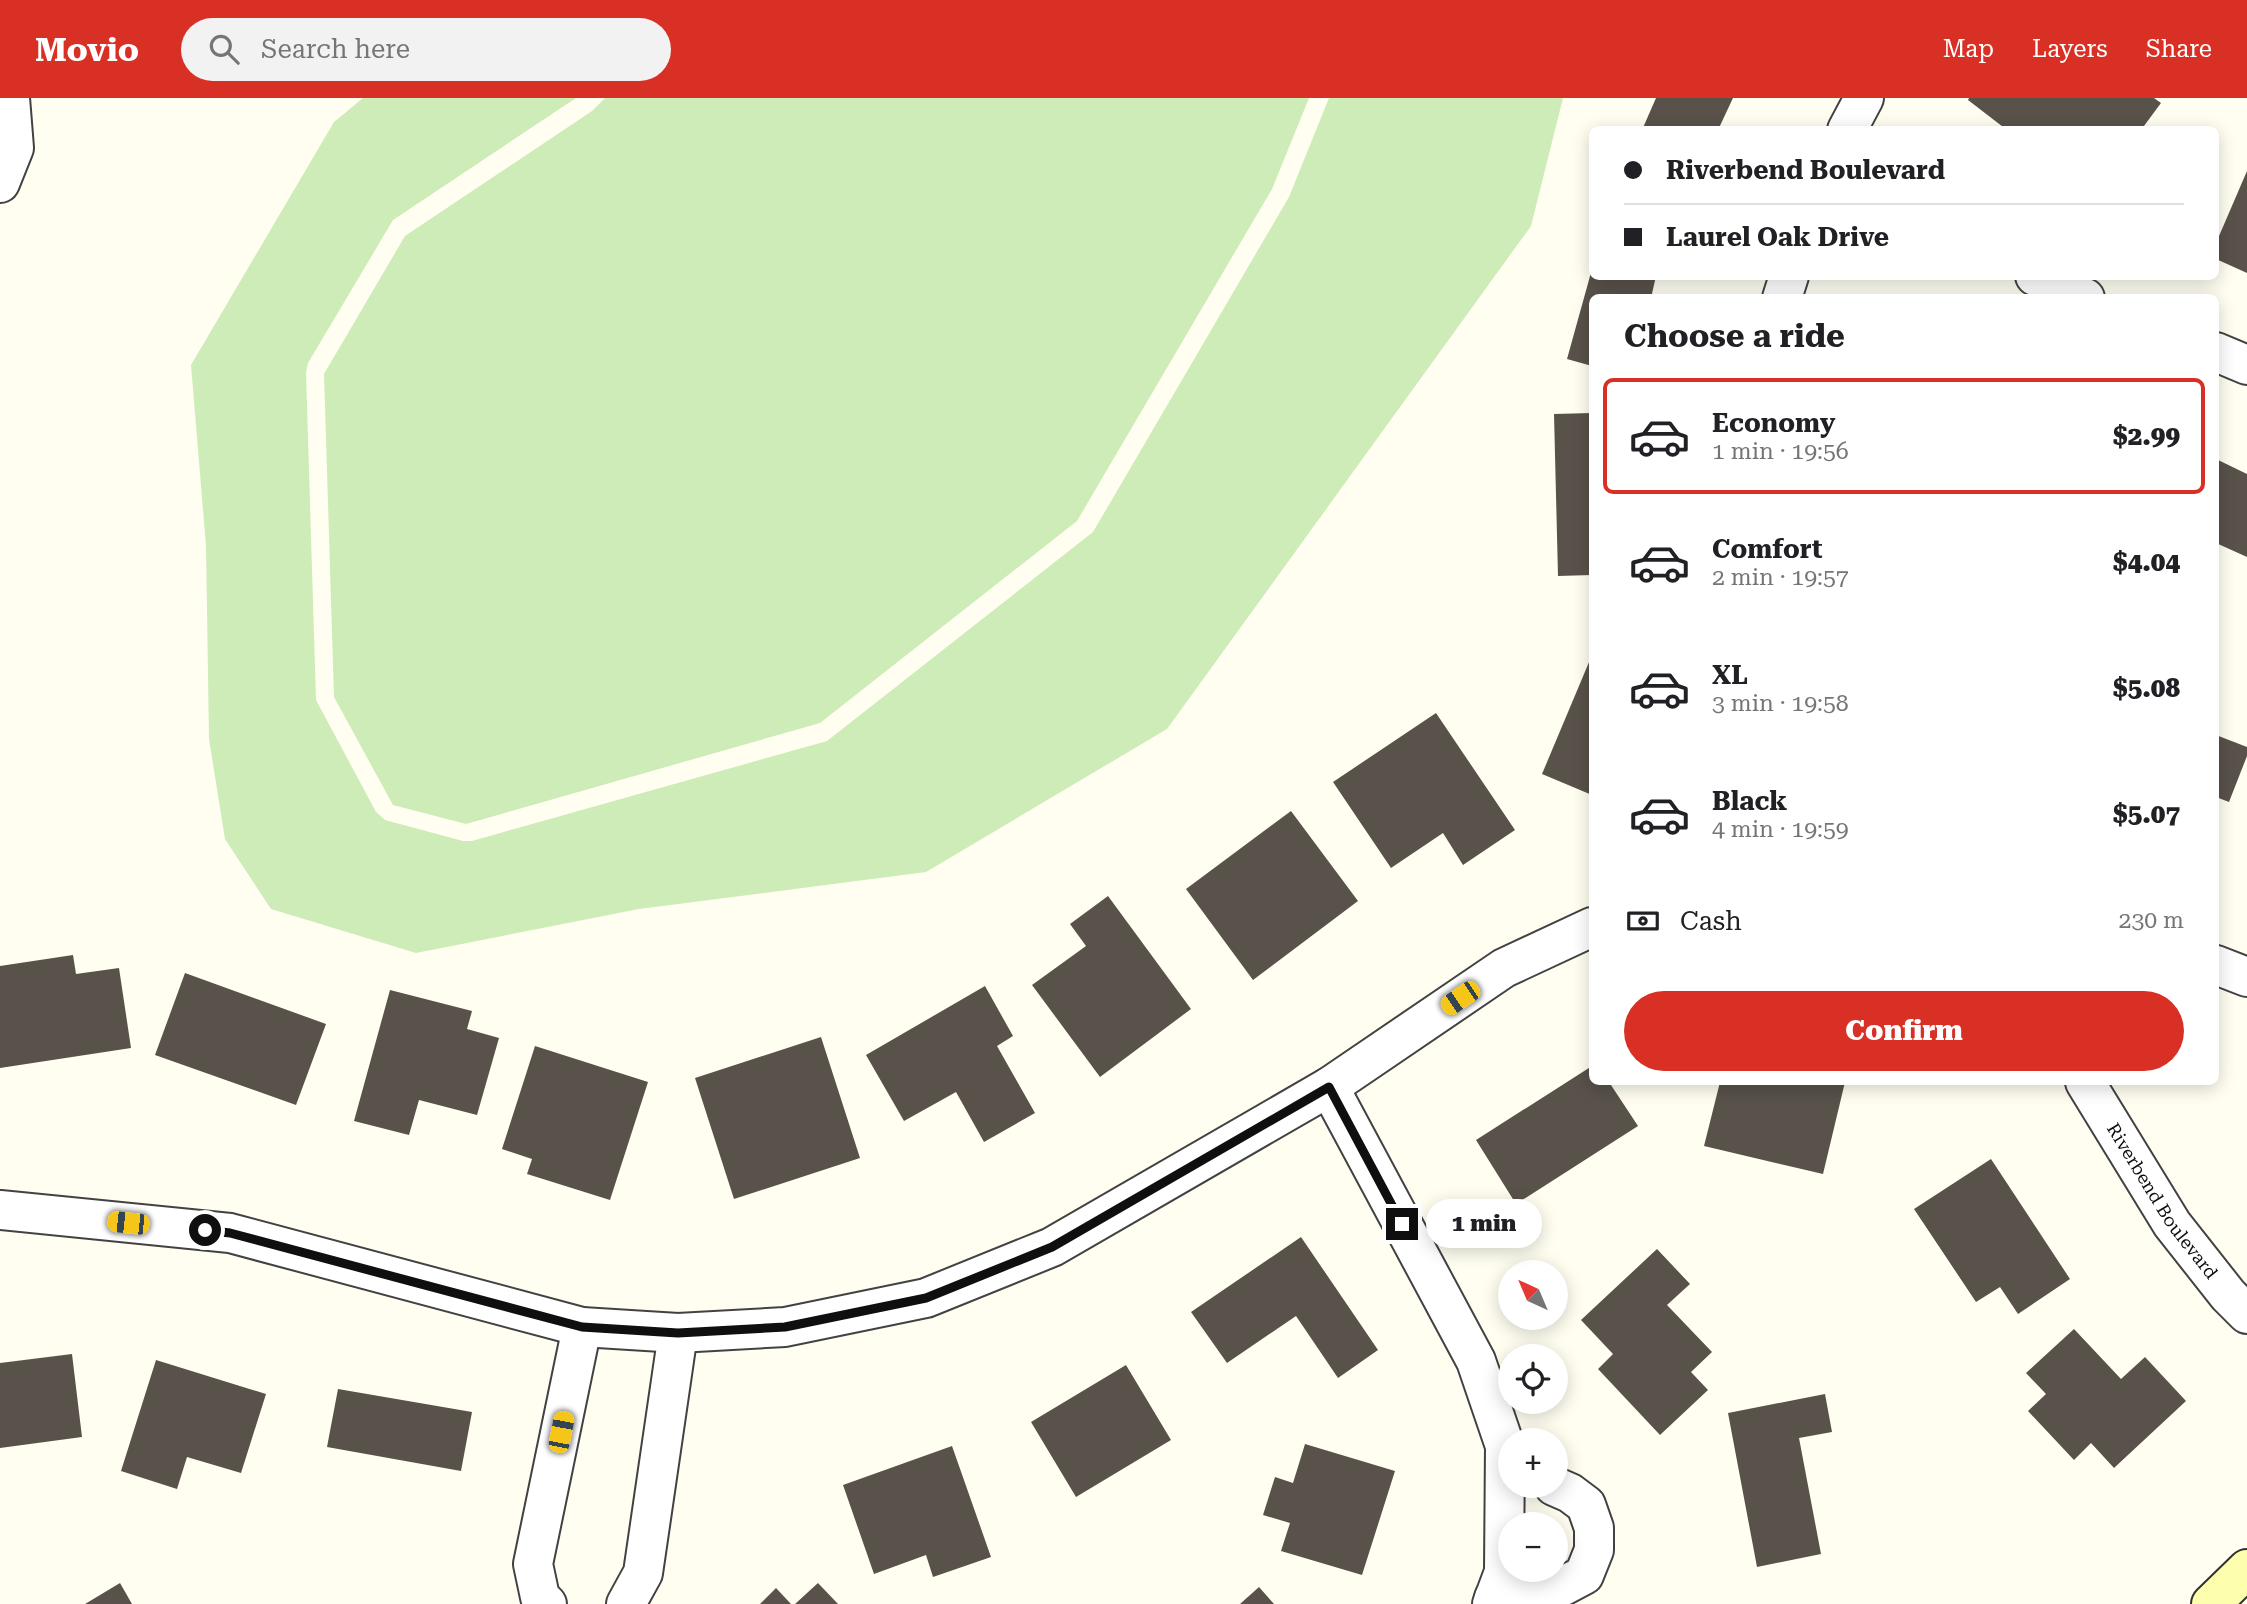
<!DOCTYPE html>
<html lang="en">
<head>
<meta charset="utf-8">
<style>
  :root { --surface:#fff; --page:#f2f2f2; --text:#202124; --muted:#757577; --line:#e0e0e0; --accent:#d93025 }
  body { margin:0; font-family:"Roboto Serif",serif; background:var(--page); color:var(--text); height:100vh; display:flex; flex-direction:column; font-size:26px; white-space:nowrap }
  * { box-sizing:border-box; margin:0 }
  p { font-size:23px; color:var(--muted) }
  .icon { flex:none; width:38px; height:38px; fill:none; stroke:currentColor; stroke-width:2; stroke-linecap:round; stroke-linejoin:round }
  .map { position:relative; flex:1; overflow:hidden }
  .side { position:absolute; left:1589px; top:196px; width:630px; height:791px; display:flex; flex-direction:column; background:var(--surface); border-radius:10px; box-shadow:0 4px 18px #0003 }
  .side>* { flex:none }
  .banner { position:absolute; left:1589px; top:28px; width:630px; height:154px; border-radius:10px; box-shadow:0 4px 18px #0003; display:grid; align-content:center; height:154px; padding:0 35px; background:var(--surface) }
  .needle { width:46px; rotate:316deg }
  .buttons { position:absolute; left:1498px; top:1162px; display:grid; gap:14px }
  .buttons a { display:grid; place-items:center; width:70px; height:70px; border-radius:50%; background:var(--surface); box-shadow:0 4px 18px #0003; font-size:35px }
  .end { position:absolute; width:32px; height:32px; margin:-16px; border:9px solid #0f0f0f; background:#fff; box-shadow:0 0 0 4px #fff }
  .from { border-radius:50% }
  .bubble { position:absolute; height:49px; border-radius:24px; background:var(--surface); box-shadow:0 4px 18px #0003; font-size:23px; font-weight:800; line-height:49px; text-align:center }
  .car { position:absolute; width:21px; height:42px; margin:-21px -10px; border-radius:9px; box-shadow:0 0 5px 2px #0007; background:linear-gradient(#f5c518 24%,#345 0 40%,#f5c518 0 76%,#345 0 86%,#f5c518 0) }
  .banner b { display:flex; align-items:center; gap:24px; height:66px; font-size:26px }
  .banner b+b { border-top:2px solid var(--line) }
  .banner i { width:18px; height:18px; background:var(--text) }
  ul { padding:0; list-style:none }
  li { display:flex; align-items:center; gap:21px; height:116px; margin:0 14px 10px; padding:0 21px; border:4px solid transparent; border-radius:10px }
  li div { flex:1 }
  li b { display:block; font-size:26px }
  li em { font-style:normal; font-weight:800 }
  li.on { border-color:var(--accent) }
  li>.icon { width:63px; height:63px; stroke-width:1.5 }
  h2 { padding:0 35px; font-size:32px; line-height:84px }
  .pay { display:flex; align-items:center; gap:18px; height:77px; padding:0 35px; font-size:26px }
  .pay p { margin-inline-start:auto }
  .primary-button { display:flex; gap:14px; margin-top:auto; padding:14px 35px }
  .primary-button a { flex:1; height:80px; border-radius:42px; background:var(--accent); color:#fff; font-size:28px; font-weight:800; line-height:80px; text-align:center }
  header { display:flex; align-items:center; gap:42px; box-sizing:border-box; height:98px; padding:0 35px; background:var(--accent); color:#fff }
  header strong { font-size:33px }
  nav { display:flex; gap:38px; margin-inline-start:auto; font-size:24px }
  .search { width:490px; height:63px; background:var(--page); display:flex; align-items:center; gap:18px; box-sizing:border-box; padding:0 24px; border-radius:38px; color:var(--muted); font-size:26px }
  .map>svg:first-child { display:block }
</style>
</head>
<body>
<header>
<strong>Movio</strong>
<div class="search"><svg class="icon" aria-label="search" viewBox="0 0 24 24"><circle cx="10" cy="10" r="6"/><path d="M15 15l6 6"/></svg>Search here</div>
<nav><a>Map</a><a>Layers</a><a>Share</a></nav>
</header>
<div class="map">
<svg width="2247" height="1506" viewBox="0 0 2247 1506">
  <rect width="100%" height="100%" fill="#fffef1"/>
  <path fill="#cdecb8" d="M363 0H576L393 122 308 265 306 275 316 602 376 714 385 722 463 743H472L827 643 1093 434 1289 99 1329 0H1563L1531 128 1167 631 926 774 639 811 416 855 271 811 225 741 209 641 206 448 191 267 334 24Z
    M605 0H1309L1272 91 1077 423 820 625 466 726 393 707 334 599 324 276 405 138 592 13Z"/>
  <path fill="#59524b" d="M1656 0H1733L1718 32H1642Z
    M1969 0H2154L2161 5 2141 32H2007L1968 2Z
    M2247 73V175L2216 161V145Z
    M1592 171V178H1656L1651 200H1592V268L1567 261Z
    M1592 315V477L1558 478 1554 316Z
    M2216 361 2247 376V459L2216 445Z
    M1592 557V697L1542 676Z
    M1436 615 1515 732 1463 767 1443 735 1391 770 1333 684Z
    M2216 637 2247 649V658L2229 704 2216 699Z
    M1291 713 1358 803 1253 882 1186 791Z
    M1108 798 1191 911 1100 979 1032 887 1086 848 1070 826Z
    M73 857 76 876 119 870 131 950 0 970V868Z
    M185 875 326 926 296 1007 155 957Z
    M985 888 1013 938 997 948 1035 1015 984 1044 956 994 904 1023 866 957Z
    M390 892 472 913 467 931 499 940 477 1017 419 1002 409 1037 354 1023Z
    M821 939 860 1060 734 1101 695 980Z
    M535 948 648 984 610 1102 527 1076 532 1061 502 1051Z
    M1592 968V984H1609L1638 1028 1516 1106 1476 1042Z
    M1720 984H1845L1823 1076 1704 1048Z
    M1991 1061 2070 1181 2018 1216 2000 1189 1976 1204 1914 1111Z
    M1301 1139 1378 1252 1338 1280 1296 1218 1227 1265 1191 1214Z
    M1657 1151 1690 1186 1667 1207 1712 1254 1691 1274 1708 1292 1660 1337 1598 1271 1613 1256 1581 1222Z
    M2074 1231 2121 1281 2145 1259 2186 1303 2114 1370 2091 1345 2074 1362 2028 1313 2046 1296 2026 1275Z
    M72 1256 82 1339 0 1350V1265Z
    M156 1262 266 1296 241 1375 187 1359 177 1391 121 1373Z
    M1126 1267 1171 1342 1076 1399 1031 1324Z
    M338 1291 472 1314 461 1373 327 1349Z
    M1825 1296 1832 1334 1799 1340 1821 1456 1757 1469 1728 1315Z
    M1305 1346 1395 1373 1362 1477 1281 1453 1290 1425 1263 1417 1275 1379 1293 1385Z
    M952 1348 991 1459 933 1479 926 1457 874 1476 843 1387Z
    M120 1485 132 1506H85Z
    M818 1485 838 1506H795Z
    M1259 1489 1274 1506H1240Z
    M776 1490 791 1506H760Z"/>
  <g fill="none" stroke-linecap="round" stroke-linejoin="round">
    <g stroke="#424242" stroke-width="42">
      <g id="minor">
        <path d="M1847 32 1864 0"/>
        <path d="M0 85 14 50 10 0"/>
        <path d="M2035 178 2085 200"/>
        <path d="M1782 200 1789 178"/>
        <path d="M2216 254 2247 267"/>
        <path d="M2216 867 2247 879"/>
        <path id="s1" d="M2085 984 2172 1126 2228 1197 2247 1216"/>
        <path d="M1329 989 1476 1263 1505 1348 1504 1474 1492 1506"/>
        <path d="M0 1112 230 1135 582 1229 678 1235 785 1229 926 1200 1052 1149 1329 989 1504 870 1592 829"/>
        <path d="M1494 1500 1548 1496 1584 1477 1594 1452V1430L1586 1407 1570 1395 1554 1388"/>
        <path d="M547 1506 540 1499 533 1466 582 1229"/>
        <path d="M626 1506 643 1475 678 1235"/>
      </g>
    </g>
    <g stroke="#313131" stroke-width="42">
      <path id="secondary" d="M2211 1506 2247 1471"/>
    </g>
    <use href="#minor" stroke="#fff" stroke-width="38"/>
    <use href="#secondary" stroke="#feffac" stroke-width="38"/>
  </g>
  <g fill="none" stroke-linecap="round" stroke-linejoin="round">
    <path stroke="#0f0f0f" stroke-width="9" d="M205 1132 230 1135 582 1229 678 1235 785 1229 926 1200 1052 1149 1329 989 1402 1126"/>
  </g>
  <g text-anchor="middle" stroke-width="7" stroke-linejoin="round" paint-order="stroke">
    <g font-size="18" fill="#0f0f0f" stroke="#fff">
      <text dy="6" stroke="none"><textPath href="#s1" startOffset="142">Riverbend Boulevard</textPath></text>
    </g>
  </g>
</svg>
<div class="buttons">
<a><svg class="needle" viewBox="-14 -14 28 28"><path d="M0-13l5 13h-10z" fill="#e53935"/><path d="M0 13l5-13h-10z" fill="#757577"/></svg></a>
<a><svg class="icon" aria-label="locate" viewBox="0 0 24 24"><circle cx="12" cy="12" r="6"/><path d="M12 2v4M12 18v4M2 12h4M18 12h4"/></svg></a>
<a>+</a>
<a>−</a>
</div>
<i class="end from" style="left:205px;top:1132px"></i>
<i class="end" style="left:1402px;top:1126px"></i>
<div class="bubble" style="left:1426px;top:1101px;width:116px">1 min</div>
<i class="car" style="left:1460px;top:900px;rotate:236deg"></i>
<i class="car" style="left:128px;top:1125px;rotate:276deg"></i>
<i class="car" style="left:561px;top:1334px;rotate:11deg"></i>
<div class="banner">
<b><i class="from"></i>Riverbend Boulevard</b>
<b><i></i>Laurel Oak Drive</b>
</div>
<section class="side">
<h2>Choose a ride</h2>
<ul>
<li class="on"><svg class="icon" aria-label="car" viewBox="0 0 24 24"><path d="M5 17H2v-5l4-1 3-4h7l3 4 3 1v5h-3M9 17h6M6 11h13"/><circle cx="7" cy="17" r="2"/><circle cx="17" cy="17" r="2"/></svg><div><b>Economy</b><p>1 min · 19:56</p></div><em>$2.99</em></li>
<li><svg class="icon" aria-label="car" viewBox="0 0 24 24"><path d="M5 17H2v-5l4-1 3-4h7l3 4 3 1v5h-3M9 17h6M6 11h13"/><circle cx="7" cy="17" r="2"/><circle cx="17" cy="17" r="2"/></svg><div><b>Comfort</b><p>2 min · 19:57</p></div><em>$4.04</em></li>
<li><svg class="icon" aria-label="car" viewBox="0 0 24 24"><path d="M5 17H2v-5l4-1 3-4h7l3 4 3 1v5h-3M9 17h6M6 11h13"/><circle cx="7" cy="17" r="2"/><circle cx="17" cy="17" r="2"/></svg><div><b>XL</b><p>3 min · 19:58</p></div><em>$5.08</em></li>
<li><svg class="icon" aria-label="car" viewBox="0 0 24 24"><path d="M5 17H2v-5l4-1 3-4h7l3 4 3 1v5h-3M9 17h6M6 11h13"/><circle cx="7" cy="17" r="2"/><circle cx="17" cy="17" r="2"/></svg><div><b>Black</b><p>4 min · 19:59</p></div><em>$5.07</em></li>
</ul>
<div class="pay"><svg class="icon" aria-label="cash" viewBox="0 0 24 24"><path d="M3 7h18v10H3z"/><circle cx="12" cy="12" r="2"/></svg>Cash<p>230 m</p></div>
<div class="primary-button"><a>Confirm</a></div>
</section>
</div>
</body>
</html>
